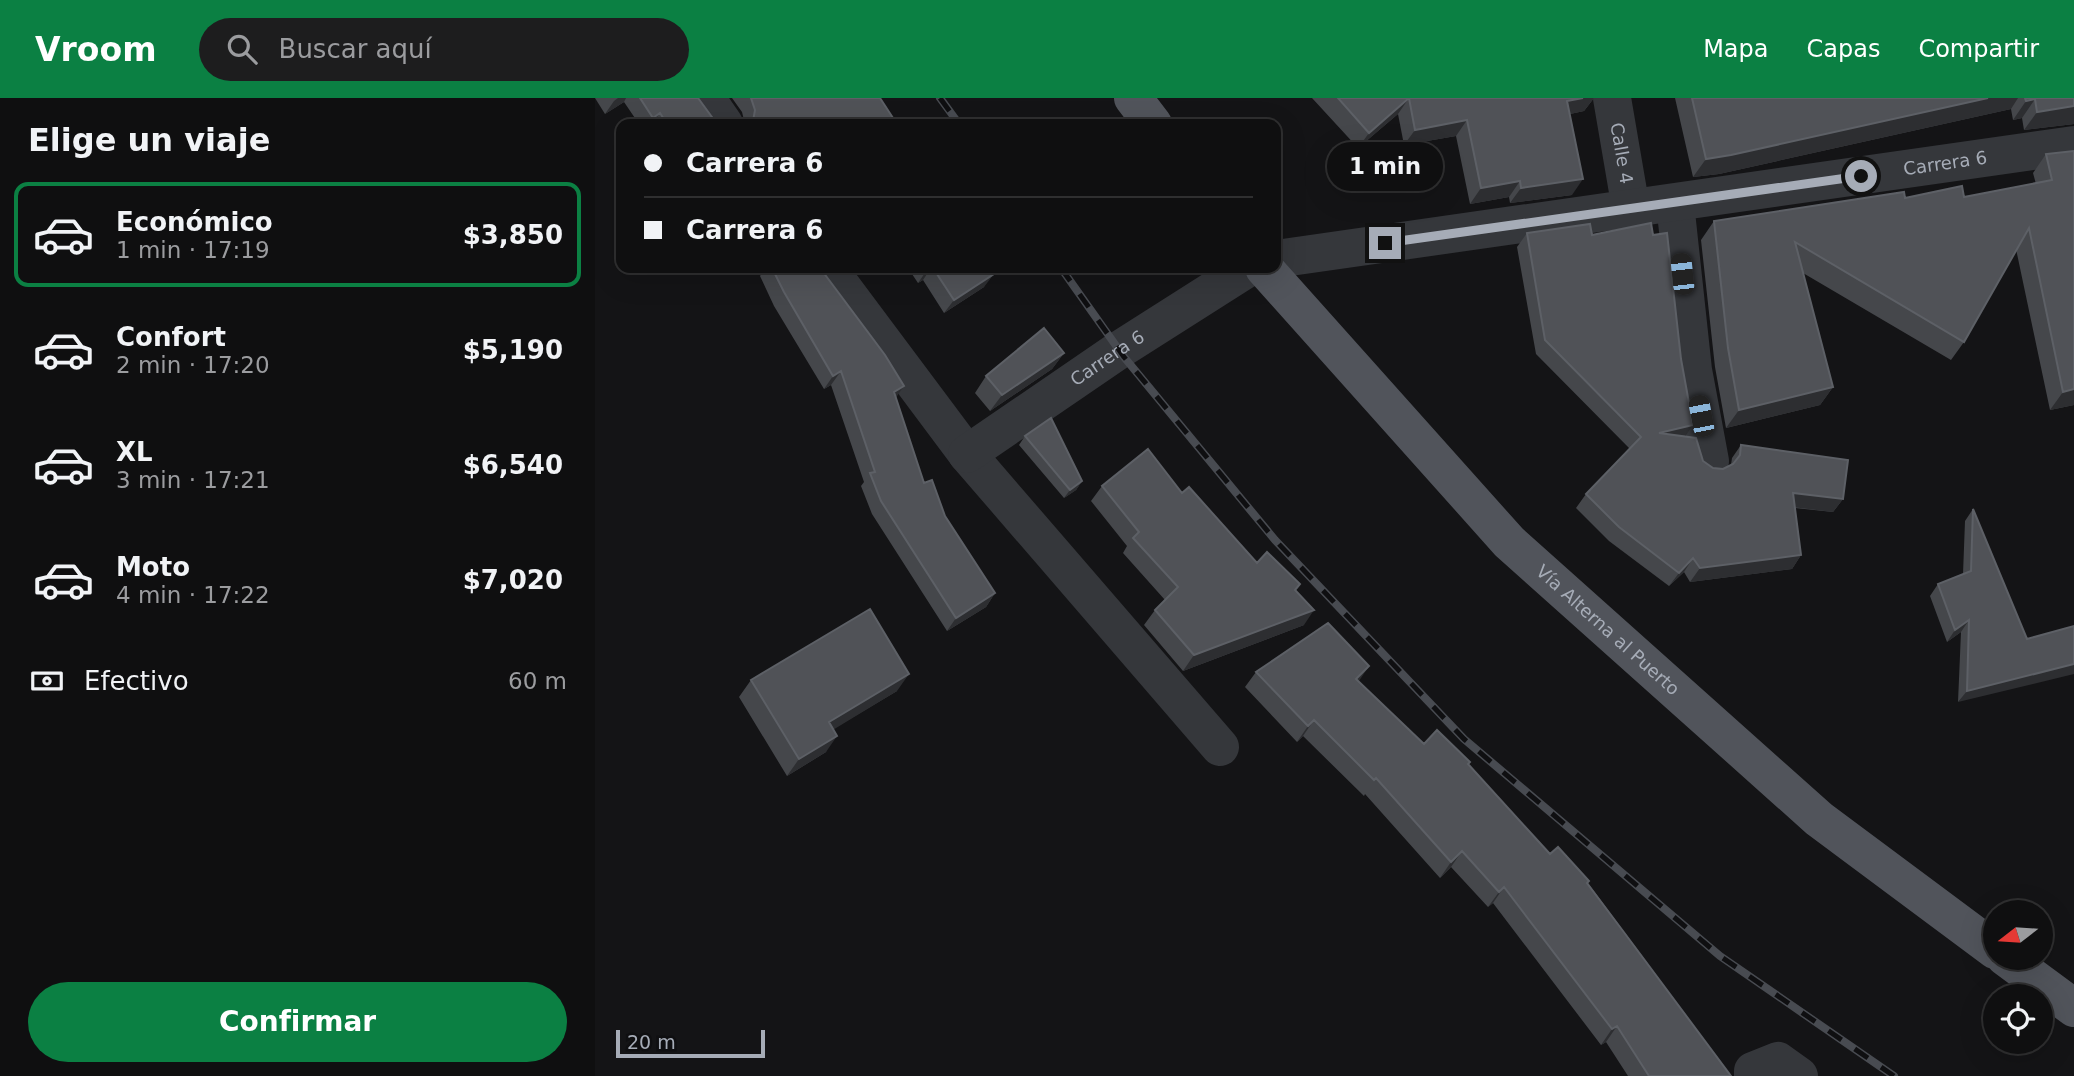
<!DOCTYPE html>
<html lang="es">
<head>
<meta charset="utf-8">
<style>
  :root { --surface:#0f0f10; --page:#1d1d1e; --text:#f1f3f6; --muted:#9b9c9f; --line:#2f2f30; --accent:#0b8043 }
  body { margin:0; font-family:"DejaVu Sans",sans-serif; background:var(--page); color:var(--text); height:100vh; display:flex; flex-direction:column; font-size:26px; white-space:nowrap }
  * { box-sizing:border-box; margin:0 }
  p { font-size:23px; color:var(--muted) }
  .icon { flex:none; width:38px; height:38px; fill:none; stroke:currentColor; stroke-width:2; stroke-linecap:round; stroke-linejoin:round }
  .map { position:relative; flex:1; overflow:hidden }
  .drawer { display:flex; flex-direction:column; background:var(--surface); width:595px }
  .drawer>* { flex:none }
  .guide { position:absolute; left:21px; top:21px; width:665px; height:154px; border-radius:14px; box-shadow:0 7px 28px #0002,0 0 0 2px var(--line); display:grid; align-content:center; height:154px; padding:0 28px; background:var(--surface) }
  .needle { width:46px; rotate:253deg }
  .fabs { position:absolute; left:1388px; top:802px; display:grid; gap:14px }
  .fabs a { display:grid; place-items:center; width:70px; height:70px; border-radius:50%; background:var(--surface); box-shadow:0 7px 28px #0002,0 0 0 2px var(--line); font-size:35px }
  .scale { position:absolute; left:21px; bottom:18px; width:149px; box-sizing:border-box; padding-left:7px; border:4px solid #a6acb7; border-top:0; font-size:19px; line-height:24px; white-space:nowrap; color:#a6acb7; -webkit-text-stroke:5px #0f0f11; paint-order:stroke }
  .end { position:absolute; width:32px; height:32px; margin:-16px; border:9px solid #a6acb7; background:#111; box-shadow:0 0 0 4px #111 }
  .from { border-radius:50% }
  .bubble { position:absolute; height:49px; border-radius:24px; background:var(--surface); box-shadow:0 7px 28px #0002,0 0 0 2px var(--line); font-size:23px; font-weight:700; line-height:49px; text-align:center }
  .car { position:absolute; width:21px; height:42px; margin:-21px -10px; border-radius:9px; box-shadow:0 0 5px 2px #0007; background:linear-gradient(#222 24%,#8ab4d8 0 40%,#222 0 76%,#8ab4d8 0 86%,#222 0) }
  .guide b { display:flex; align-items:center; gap:24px; height:66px; font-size:26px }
  .guide b+b { border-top:2px solid var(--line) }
  .guide i { width:18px; height:18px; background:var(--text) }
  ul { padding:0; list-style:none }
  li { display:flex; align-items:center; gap:21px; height:105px; margin:0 14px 10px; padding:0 14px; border:4px solid transparent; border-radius:14px }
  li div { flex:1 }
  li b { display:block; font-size:26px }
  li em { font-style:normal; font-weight:700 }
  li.on { border-color:var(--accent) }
  li>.icon { width:63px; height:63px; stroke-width:1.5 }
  h2 { padding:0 28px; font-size:32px; line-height:84px }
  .pay { display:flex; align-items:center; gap:18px; height:77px; padding:0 28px; font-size:26px }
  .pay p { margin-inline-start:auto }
  .cta { display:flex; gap:14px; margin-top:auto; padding:14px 28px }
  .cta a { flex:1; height:80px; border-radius:42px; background:var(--accent); color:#fff; font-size:28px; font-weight:700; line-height:80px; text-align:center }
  header { display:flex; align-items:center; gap:42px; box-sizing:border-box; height:98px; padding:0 35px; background:var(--accent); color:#fff }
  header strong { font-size:33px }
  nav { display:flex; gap:38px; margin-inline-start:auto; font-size:24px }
  .search { width:490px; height:63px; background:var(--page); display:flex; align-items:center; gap:18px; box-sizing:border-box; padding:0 24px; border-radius:38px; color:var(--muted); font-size:26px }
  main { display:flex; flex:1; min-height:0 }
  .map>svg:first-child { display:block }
</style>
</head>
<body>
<header>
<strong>Vroom</strong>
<div class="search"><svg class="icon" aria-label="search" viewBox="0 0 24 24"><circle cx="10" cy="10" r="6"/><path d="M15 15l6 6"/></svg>Buscar aquí</div>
<nav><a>Mapa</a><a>Capas</a><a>Compartir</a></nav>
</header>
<main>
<section class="drawer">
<h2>Elige un viaje</h2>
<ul>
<li class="on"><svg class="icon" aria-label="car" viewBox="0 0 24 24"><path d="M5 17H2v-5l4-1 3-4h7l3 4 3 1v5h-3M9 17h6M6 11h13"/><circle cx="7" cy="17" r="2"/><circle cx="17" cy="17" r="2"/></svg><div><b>Económico</b><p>1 min · 17:19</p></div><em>$3,850</em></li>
<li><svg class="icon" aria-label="car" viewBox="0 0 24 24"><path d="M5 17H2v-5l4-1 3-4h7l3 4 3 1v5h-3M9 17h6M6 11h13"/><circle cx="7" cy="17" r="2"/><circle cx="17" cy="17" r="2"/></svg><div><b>Confort</b><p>2 min · 17:20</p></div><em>$5,190</em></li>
<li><svg class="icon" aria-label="car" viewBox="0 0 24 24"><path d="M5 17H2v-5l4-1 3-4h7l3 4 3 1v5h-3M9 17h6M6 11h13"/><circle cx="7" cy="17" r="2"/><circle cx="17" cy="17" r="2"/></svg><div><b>XL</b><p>3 min · 17:21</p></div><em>$6,540</em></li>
<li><svg class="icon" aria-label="car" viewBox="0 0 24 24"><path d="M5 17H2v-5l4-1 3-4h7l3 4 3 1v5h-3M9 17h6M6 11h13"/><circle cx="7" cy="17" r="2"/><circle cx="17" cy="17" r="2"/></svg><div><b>Moto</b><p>4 min · 17:22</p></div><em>$7,020</em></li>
</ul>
<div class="pay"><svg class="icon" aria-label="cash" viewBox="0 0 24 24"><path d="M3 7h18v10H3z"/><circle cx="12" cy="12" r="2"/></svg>Efectivo<p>60 m</p></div>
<div class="cta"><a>Confirmar</a></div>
</section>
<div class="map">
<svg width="1479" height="978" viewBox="0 0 1479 978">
  <rect width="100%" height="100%" fill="#141416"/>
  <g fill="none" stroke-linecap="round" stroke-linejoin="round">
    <g stroke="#35373b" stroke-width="38">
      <path d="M111 0 129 26"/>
      <path id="s1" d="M1017 0 1036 111"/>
      <path d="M1080 105 1098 272 1115 363"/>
      <path id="s2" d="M681 161 1479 47"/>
      <path d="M233 170 372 356 625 649"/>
      <path id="s3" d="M372 356 524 252 653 170"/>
      <path d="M1158 978V973L1183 963 1204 978"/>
    </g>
    <g stroke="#51545b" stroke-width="38">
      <path d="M538 0 558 26"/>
      <path id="s4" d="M669 170 914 444 1224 721 1400 852"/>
      <path d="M1410 859 1479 910"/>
    </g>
    <g stroke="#484b51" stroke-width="8">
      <path id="rail" d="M345 0 364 26
        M466 170 529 259 680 442 869 641 1125 858 1299 978"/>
    </g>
    <use href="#rail" stroke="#0f0f11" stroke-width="5" stroke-dasharray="16" stroke-linecap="butt"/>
  </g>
  <path fill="#45474b" d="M0 0H103L122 26H44L29 4 10 16Z
    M137 0H285L300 26H150L147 14Z
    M717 0H999L989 13 975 16 977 97 915 105 914 99 875 106 861 38 809 47 803 16 763 50Z
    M1080 0H1479V26L1429 32 1427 20 1418 22 1416 11 1124 76 1098 79Z
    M1479 53V307L1455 312 1421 151 1369 244 1356 262 1208 175 1238 289 1225 307 1131 330 1120 269 1106 142 1119 123 1310 100 1369 99 1441 86 1438 75 1451 56Z
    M932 135 997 137 1090 339 1108 363 1118 370 1128 371 1136 367 1137 360 1146 347 1248 401 1238 414 1200 410 1206 457 1197 471 1095 484 1089 474 1074 488 1014 443 981 410 991 396 1035 351 941 256 922 149Z
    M163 170H225L301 300 329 385 400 495 391 509 352 533 277 416 266 388 269 384 236 287 229 291 179 208 165 178 167 175Z
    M313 170H395L389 189 349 215 328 182 323 185Z
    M469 255 457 271 395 313 380 295 391 278Z
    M430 338 487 383 481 392 469 400 424 347Z
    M507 388 587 395 662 465 701 493 709 527 588 573 549 527 560 512 570 502 528 455 532 448 496 403Z
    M1378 411 1432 541 1363 604 1366 534 1352 544 1335 498 1343 486 1368 476 1370 423Z
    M661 574 873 666 955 756 993 785 1136 978H1033L1011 944 1006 947 898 805 893 809 856 769 845 780 770 696 769 698 708 638 702 644 650 589Z
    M156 582 302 593 238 631 231 654 192 678 144 599Z"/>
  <path fill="#2d2e31" d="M23 0H31L29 4 10 16 19 3Z
    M814 0 803 16 763 50 774 35Z
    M988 0H999L989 13 961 19 972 3Z
    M1393 0H1423L1416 11 1124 76 1098 79 1111 61Z
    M1440 1 1427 20 1418 22 1431 3Z
    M1479 8V26L1429 32 1442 14Z
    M65 15 57 26H53L58 20Z
    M872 22 861 38 809 47 820 32Z
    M988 81 977 97 915 105 926 90Z
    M925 83 914 99 875 106 886 90Z
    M335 170H336L328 182 323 185 332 172Z
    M399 176 389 189 349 215 359 202Z
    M469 255 457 271 395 313 407 297Z
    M246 273 236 287 229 291 238 278Z
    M309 288 300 301 299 294Z
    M1238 289 1225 307 1131 330 1144 312Z
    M1479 291V307L1455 312 1468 294Z
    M1098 327 1089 340 1064 335Z
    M487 383 481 392 469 400 475 392Z
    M1198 395 1248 401 1238 414 1189 408Z
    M1206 457 1197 471 1095 484 1105 470Z
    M1098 460 1089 474 1074 488 1084 475Z
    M400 495 391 509 352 533 361 520Z
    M719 512 709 527 588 573 599 557Z
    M1374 522 1366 534 1352 544 1360 532Z
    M1479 566V576L1363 604 1372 593Z
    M774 568 764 583 761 581Z
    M314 576 302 593 223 641 234 624Z
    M719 622 708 638 702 644 713 628Z
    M242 638 231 654 192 678 204 661Z
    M867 753 856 769 845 780 856 764Z
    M909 789 898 805 893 809 904 794Z
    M1022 928 1011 944 1006 947 1017 931Z"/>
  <path fill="#505257" stroke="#5d6066" stroke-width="2" d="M45 0H103L122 26H72L65 15 58 20Z
    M156 0H285L300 23 299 24 300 26H154L158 23 160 12Z
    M743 0H988L972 3 988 81 926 90 925 83 886 90 872 22 820 32 814 0 774 35Z
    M1097 0H1393L1136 57 1111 61Z
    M1430 0H1479V8L1442 14 1440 1 1431 3Z
    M1479 53V291L1468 294 1434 130 1369 244 1200 144 1238 289 1144 312 1133 250 1119 123 1309 94 1310 100 1367 88 1369 99 1457 82 1451 56Z
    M1056 125 1058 137 1072 135 1086 261 1098 327 1064 335 1101 340 1108 363 1118 370 1128 371 1138 366 1145 357 1146 347 1253 362 1248 401 1198 395 1206 457 1105 470 1098 460 1084 475 1024 429 991 396 1046 339 950 242 932 135 995 126 997 137Z
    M177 170H225L290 257 309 288 299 294 329 385 337 382 350 418 400 495 361 520 286 403 275 375 280 374 246 273 238 278 189 194Z
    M338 170H395L399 176 359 202Z
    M449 230 469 255 407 297 391 278Z
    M456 320 487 383 475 392 430 338Z
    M553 351 587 395 594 389 662 465 672 454 705 486 700 492 719 512 599 557 560 512 583 489 538 440 544 434 507 388Z
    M1378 411 1432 541 1479 528V566L1372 593 1374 522 1360 532 1343 486 1376 473Z
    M275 511 314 576 234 624 242 638 204 661 156 582Z
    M733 525 774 568 761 581 829 646 842 632 875 664 873 666 955 756 963 749 994 783 992 785 1028 833 1136 978H1054L1022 928 1017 931 909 789 904 794 867 753 856 764 781 680 779 682 719 622 713 628 661 574Z"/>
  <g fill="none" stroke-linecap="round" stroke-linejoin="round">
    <path stroke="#a6acb7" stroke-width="9" d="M790 145 1266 78"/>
  </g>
  <g text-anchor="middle" stroke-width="6" stroke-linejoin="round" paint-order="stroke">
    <g font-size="18" fill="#a6acb7" stroke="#0f0f11">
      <text dy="6" stroke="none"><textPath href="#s1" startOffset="56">Calle 4</textPath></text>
      <text dy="6" stroke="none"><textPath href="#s2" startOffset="676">Carrera 6</textPath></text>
      <text dy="6" stroke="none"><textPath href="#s3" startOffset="170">Carrera 6</textPath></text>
      <text dy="6" stroke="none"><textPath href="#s4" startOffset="500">Vía Alterna al Puerto</textPath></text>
    </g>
  </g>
</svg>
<div class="fabs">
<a><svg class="needle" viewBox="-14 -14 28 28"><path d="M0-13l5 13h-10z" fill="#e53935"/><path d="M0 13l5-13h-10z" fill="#9b9c9f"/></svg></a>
<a><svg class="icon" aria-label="locate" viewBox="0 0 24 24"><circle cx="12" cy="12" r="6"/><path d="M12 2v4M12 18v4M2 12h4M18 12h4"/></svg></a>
</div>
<div class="scale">20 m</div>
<i class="end from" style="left:1266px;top:78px"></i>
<i class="end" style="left:790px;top:145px"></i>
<div class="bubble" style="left:732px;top:44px;width:116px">1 min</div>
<i class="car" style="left:1087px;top:176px;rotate:354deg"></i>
<i class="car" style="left:1106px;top:318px;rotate:349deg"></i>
<div class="guide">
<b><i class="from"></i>Carrera 6</b>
<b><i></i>Carrera 6</b>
</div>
</div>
</main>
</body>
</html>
